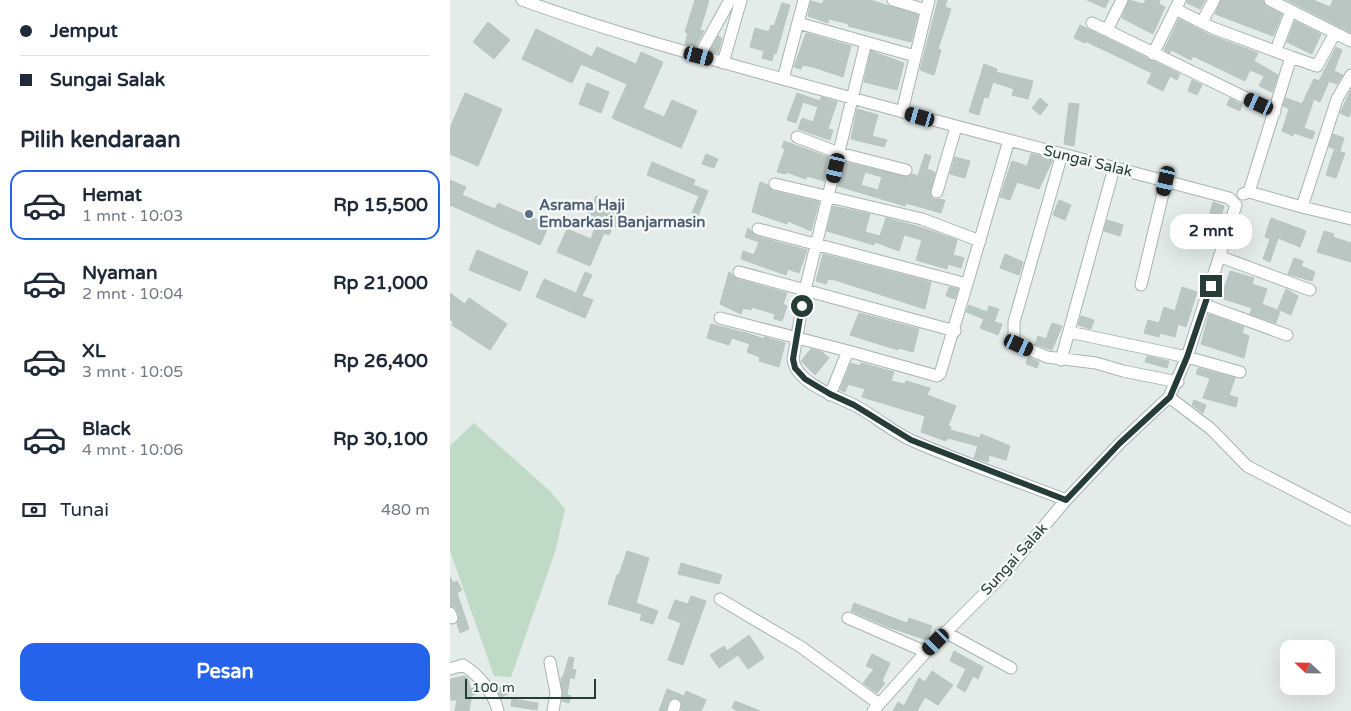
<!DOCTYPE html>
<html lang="id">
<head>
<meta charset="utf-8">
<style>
  :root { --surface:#fff; --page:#f6f6f7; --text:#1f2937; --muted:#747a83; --line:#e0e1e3; --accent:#2563eb }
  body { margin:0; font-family:"Varela Round",sans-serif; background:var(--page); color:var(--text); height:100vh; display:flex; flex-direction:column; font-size:19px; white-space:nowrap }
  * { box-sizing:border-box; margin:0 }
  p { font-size:16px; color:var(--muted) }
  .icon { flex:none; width:28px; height:28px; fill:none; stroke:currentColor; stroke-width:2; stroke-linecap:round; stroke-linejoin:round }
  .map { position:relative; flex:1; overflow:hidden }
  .details { display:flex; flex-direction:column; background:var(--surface); width:450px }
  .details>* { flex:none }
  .banner { display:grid; align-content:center; height:110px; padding:0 20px; background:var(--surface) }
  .needle { width:32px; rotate:292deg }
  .controls { position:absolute; left:830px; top:640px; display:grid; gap:10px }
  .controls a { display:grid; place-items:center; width:55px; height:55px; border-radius:10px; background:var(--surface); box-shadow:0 5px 20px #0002; font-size:25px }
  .scale { position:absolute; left:15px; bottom:12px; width:131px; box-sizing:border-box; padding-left:5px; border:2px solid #253c37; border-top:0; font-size:14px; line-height:18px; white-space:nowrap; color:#253c37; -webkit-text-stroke:4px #f4f9f7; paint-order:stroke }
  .end { position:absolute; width:22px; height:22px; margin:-11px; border:6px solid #253c37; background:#fff; box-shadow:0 0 0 2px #fff }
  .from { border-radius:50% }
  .bubble { position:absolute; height:35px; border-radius:15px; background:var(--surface); box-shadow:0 5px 20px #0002; font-size:16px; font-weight:700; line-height:35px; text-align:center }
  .car { position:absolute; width:15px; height:30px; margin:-15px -8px; border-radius:6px; box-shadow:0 0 4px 1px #0007; background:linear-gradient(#222 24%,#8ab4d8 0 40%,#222 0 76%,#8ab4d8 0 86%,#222 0) }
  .banner b { display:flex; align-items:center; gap:18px; height:48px; font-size:19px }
  .banner b+b { border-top:1px solid var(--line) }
  .banner i { width:12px; height:12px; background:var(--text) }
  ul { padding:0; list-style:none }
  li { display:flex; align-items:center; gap:15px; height:70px; margin:0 10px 8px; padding:0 10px; border:2px solid transparent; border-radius:15px }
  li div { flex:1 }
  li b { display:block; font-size:19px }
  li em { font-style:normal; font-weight:700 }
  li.on { border-color:var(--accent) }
  li>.icon { width:45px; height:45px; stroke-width:1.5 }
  h2 { padding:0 20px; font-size:22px; line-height:60px }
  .pay { display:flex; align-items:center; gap:12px; height:55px; padding:0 20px; font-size:19px }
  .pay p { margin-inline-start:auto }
  .button { display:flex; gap:10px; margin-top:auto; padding:10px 20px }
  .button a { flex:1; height:58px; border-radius:15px; background:var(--accent); color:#fff; font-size:20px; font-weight:700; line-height:58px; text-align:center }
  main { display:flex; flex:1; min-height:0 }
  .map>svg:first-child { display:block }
</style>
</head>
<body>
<main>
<section class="details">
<div class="banner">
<b><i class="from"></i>Jemput</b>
<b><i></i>Sungai Salak</b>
</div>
<h2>Pilih kendaraan</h2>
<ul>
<li class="on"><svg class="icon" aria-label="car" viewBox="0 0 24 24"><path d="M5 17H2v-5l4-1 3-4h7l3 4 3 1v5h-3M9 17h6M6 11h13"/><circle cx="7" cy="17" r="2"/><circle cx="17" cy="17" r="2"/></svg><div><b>Hemat</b><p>1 mnt · 10:03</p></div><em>Rp 15,500</em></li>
<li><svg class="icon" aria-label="car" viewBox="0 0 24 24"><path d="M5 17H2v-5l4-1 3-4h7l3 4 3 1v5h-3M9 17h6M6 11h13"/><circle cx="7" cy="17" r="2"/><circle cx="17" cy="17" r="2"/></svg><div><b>Nyaman</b><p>2 mnt · 10:04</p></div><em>Rp 21,000</em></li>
<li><svg class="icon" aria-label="car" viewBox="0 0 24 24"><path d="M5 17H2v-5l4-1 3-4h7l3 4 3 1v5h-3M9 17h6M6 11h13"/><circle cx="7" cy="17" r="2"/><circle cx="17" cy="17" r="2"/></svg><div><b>XL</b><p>3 mnt · 10:05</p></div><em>Rp 26,400</em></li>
<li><svg class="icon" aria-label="car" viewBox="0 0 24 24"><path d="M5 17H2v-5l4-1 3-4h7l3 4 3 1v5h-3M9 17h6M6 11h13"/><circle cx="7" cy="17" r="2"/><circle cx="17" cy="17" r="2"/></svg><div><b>Black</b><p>4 mnt · 10:06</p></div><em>Rp 30,100</em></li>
</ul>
<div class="pay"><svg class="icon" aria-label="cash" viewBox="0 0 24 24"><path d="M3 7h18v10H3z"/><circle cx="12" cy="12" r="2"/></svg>Tunai<p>480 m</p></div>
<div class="button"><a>Pesan</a></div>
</section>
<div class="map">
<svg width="901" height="711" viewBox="0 0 901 711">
  <rect width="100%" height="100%" fill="#e4ece9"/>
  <path fill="#c0dac8" d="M24 423 100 491 115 509 105 552 61 677 44 676 0 551V446Z"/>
  <path fill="#bac6c2" stroke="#b7c5c0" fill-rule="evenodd" d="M245 0H259L250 30 254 31 245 47 235 44 238 33 235 32Z
    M374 0H420L468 15 461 42 398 26 399 24 379 19 378 23 358 16 361 1 372 4Z
    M488 0H497L495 7 501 9 488 49 491 50 484 75 470 70Z
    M637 0H659L655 8Z
    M679 0 693 4 696 0H710L709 4 715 7 703 34 672 18Z
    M737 0H755L750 9 737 3Z
    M771 0H813L816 6 832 14 823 36 765 14Z
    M837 0H863L880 7 883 0H901V33Z
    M332 3 340 5 326 54 324 53 322 61 312 58 314 51 300 47 305 28 319 32 321 25 324 26Z
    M729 19 760 35 808 53 804 61 828 75 822 92 809 86 814 76 800 70 795 81 743 56 741 60 721 50 720 53 714 50Z
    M845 21 871 34 862 54 837 42Z
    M38 22 60 40 44 59 23 42Z
    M630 25 730 74 727 80 720 76 713 91 697 83 702 73 635 41V43L624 38Z
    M86 29 142 57 147 47 186 64 191 52 213 62 193 108 214 117 222 100 247 111 231 148 162 118 177 84 131 64 122 83 72 59Z
    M356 33 401 46 393 77 363 67 353 65 351 69 344 67Z
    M268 36 272 38 268 53 260 51Z
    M886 47 892 50 884 71 893 75 887 84 879 81 870 102 864 99 854 128 865 132 862 139 844 133 843 136 832 131 839 109 833 106 836 98 852 104 864 79 869 81Z
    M421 51 454 63 447 90 414 82Z
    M534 64 547 69 546 72 583 81 578 99 562 95 564 89 543 82 538 98 534 97 529 115 519 112Z
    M742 80 752 85 747 95 738 91Z
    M137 83 159 92 151 113 129 104Z
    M901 90V112L899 117 890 113Z
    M15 93 52 109 28 166 0 154V128Z
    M347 93 370 101 371 97 387 102 378 129 383 130 380 140 348 129 352 118 363 122 368 107 353 102 346 123 337 120Z
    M590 98 598 105 590 115 582 108Z
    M780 98 792 105 790 111 777 105Z
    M619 103 629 104 624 146 614 144Z
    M407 109 428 115 422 136 437 140 434 147 401 139Z
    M883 134 894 138 890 151 879 147Z
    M334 141 378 157 374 181 357 176 356 179 336 172V174L327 172 335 149 332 148Z
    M884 150 895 153 886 178 876 175Z
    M256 154 268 159 264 168 252 164Z
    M475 154 481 156 477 169 485 172 480 195 484 199 495 200 491 213 456 203 455 206 388 186 394 162 458 177 462 174 468 176ZM415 172 432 177 428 190 411 185Z
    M581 154 603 159 589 189 567 182 560 200 550 197 562 161 577 166Z
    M505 157 520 161 515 178 500 174Z
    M202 162 245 180 243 185 258 191 248 216 242 213 249 196 197 175Z
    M0 180 16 187 12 195 45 209 48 203 99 225 90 245 0 205Z
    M310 182 318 185 323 191 369 202 361 231 338 221 337 224 302 212Z
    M146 196 176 209 168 228 163 226 159 235 154 233 140 266 107 252 117 229 141 239 146 225 141 223 143 218 137 215Z
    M609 200 621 205 615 220 603 215Z
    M763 202 774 206 771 216 760 213Z
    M383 206 420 214 415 232 430 236 436 218 470 227 507 240 503 255 514 258 511 268 498 264 497 269 466 260 472 240 454 235 449 251 425 242 424 245 377 231Z
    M821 218 856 231 850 247 828 238 820 262 813 259 820 239 815 237Z
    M657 220 673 225 670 236 654 231Z
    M298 228 306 236 357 250 349 273 338 269 336 275 291 259 293 251 304 255 309 242 295 237Z
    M874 231 884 234 883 237 901 243V262L867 252Z
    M27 250 78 272 70 291 19 270Z
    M373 254 481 282 475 309 385 280 378 279 376 284 366 281Z
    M555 254 573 262 569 275 550 268Z
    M844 258 853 261 851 266 865 272 862 281 838 274Z
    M780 271 804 278 802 284 817 289 812 304 830 311 826 323 800 314 802 308 771 298Z
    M135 272 142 275 132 296 143 300 135 318 86 297 94 279 126 293Z
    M279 272 287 279 337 293 333 304 337 306 332 321 324 319 325 314 302 307 301 310 293 308 291 314 270 304Z
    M499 287 508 289 505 299 496 296Z
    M732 287 747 292 736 327 728 324 725 337 710 333 709 337 694 333 698 320 709 323 714 307 725 311Z
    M836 289 848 296 841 315 828 309Z
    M0 293 15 304 19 298 57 324 40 350 2 325 3 322 0 319Z
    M519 305 537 312 539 306 549 309 544 322 552 324 548 335 530 328 534 319 516 312Z
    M409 313 469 329 463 352 449 348 448 350 400 335Z
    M759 314 794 327 792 333 799 336 794 358 751 344Z
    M631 316 644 320 641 329 628 325Z
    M602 323 612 326 602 350 585 344 588 336 596 339Z
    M261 324 300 334 314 339V337L335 343 329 367 309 361 310 357 297 352 300 344 282 338 279 345 257 338Z
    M361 349 372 352 379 358 365 375 351 361Z
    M697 356 719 361 717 368 695 362Z
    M578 357 589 362 587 368 576 364Z
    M401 363 410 366 411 363 444 372 441 381 455 384 456 381 480 388 477 395 506 406 498 426 501 427 500 430 530 438 531 434 560 446 556 460 539 455 538 462 524 458 528 446 498 438 496 441 471 432 475 416 412 397 415 389 398 384 395 392 390 390Z
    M748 368 785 378 779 395 788 398 786 407 753 398 760 378 746 374Z
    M744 400 756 405 753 413 742 405Z
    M177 551 199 558 186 603 208 611 203 624 190 620 192 614 158 604 167 575H169Z
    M231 563 272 575 269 584 228 574Z
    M0 577 3 583 7 581 12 590 7 593 19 629 10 633 7 624 9 615 5 607 0 606Z
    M241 596 256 601 233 665 218 660 231 623 218 618 225 600 238 604Z
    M404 603 457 623 459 618 482 626 477 640 438 627 401 611Z
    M299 635 314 658 298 669 288 655 269 668 260 655 274 646 277 651Z
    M504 651 533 667 528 679 523 676 515 692 507 687 516 669 500 661Z
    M422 654 440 663 432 681 435 683 427 693 413 683 424 669 416 666Z
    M119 657 124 658 122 669 126 670 124 679 120 677 117 695 121 696 119 703 112 701 111 678 113 677Z
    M482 671 503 685 488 705 475 697 467 711H443L448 702 454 706 469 678 475 682Z
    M15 676 18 678 20 688H26V694L22 695 19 711H5L7 700H1L0 679Z
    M58 683 62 692 51 697 47 689Z
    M217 689 234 696 236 691 252 698 256 700 251 711H231V700L224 698 218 702 216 711H209Z
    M62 699 88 703 87 710 61 706Z
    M285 701 310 711H288L282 708Z"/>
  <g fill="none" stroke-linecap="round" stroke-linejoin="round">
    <g stroke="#a7b4b0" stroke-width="13">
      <path id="minor" d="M72 0C160 32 250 56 340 81 486 122 633 159 779 198L786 205 737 357 719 397 670 443 616 500 552 576 476 652 423 711
        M443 0 476 10
        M820 0 901 41
        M725 9 763 28 841 57 799 192
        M752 22 764 0
        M348 23 465 56
        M642 23 825 112
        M657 30 672 0
        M416 42 355 290 343 359C345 382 385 396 404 405 424 415 442 432 463 441 513 463 565 480 616 500
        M826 50 841 11
        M703 54 730 0
        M249 56 280 0
        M841 57 867 66 885 33
        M273 63 291 0
        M333 79 354 0
        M452 112 479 0
        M347 137 389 153 456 170
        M612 154 564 322V340L569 345 597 357 646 363 673 371 728 382
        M325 184 472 219 530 241
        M487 192 506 127
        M793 194 799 192 852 207 887 99 901 75
        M852 207 901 219
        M308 229 517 284 559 140
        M771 257 860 290
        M289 272 505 331
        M691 285 716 181
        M755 305 837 335
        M270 318 398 351
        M619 332 737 357 790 372
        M611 360 664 168
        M380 395 398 351 487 376 490 374 517 284
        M719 397 761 429 797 466 901 520
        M270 599 351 647 429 704
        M0 613 2 618
        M398 618 476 652
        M495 632 561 668
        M100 662 106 693 103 711
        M0 669 13 665C28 674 44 693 48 711
        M223 711 225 705"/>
    </g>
    <use href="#minor" stroke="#fff" stroke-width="11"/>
  </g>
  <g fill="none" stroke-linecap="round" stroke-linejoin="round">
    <path stroke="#253c37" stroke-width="6" d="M352 306 343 359 345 368 355 379 380 394 404 405 461 440 616 500 670 443 720 397 737 357 761 286"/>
  </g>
  <circle fill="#5c6f8a" stroke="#f4f9f7" stroke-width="2" cx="79" cy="214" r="5"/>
  <g text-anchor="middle" stroke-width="5" stroke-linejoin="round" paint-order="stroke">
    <g font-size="15" fill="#253c37" stroke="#f4f9f7">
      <text transform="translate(638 161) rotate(14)" y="5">Sungai Salak</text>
      <text transform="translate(564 559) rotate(-48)" y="5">Sungai Salak</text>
    </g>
    <g font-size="15" font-weight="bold" fill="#4e5e75" stroke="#f4f9f7" text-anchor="start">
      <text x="89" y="210">Asrama Haji<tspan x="89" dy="17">Embarkasi Banjarmasin</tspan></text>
    </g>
  </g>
</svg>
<div class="controls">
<a><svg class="needle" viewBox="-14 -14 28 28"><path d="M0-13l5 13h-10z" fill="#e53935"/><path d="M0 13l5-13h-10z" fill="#747a83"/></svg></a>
</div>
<div class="scale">100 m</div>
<i class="end from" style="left:352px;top:306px"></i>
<i class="end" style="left:761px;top:286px"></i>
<div class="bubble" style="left:720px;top:214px;width:82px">2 mnt</div>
<i class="car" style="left:249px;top:56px;rotate:105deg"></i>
<i class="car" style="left:809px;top:104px;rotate:295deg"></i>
<i class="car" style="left:470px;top:117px;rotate:286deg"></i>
<i class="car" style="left:386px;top:168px;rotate:193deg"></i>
<i class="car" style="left:716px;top:181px;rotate:193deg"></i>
<i class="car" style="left:569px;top:345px;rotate:115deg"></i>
<i class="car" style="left:486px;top:642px;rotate:225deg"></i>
</div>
</main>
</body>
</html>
